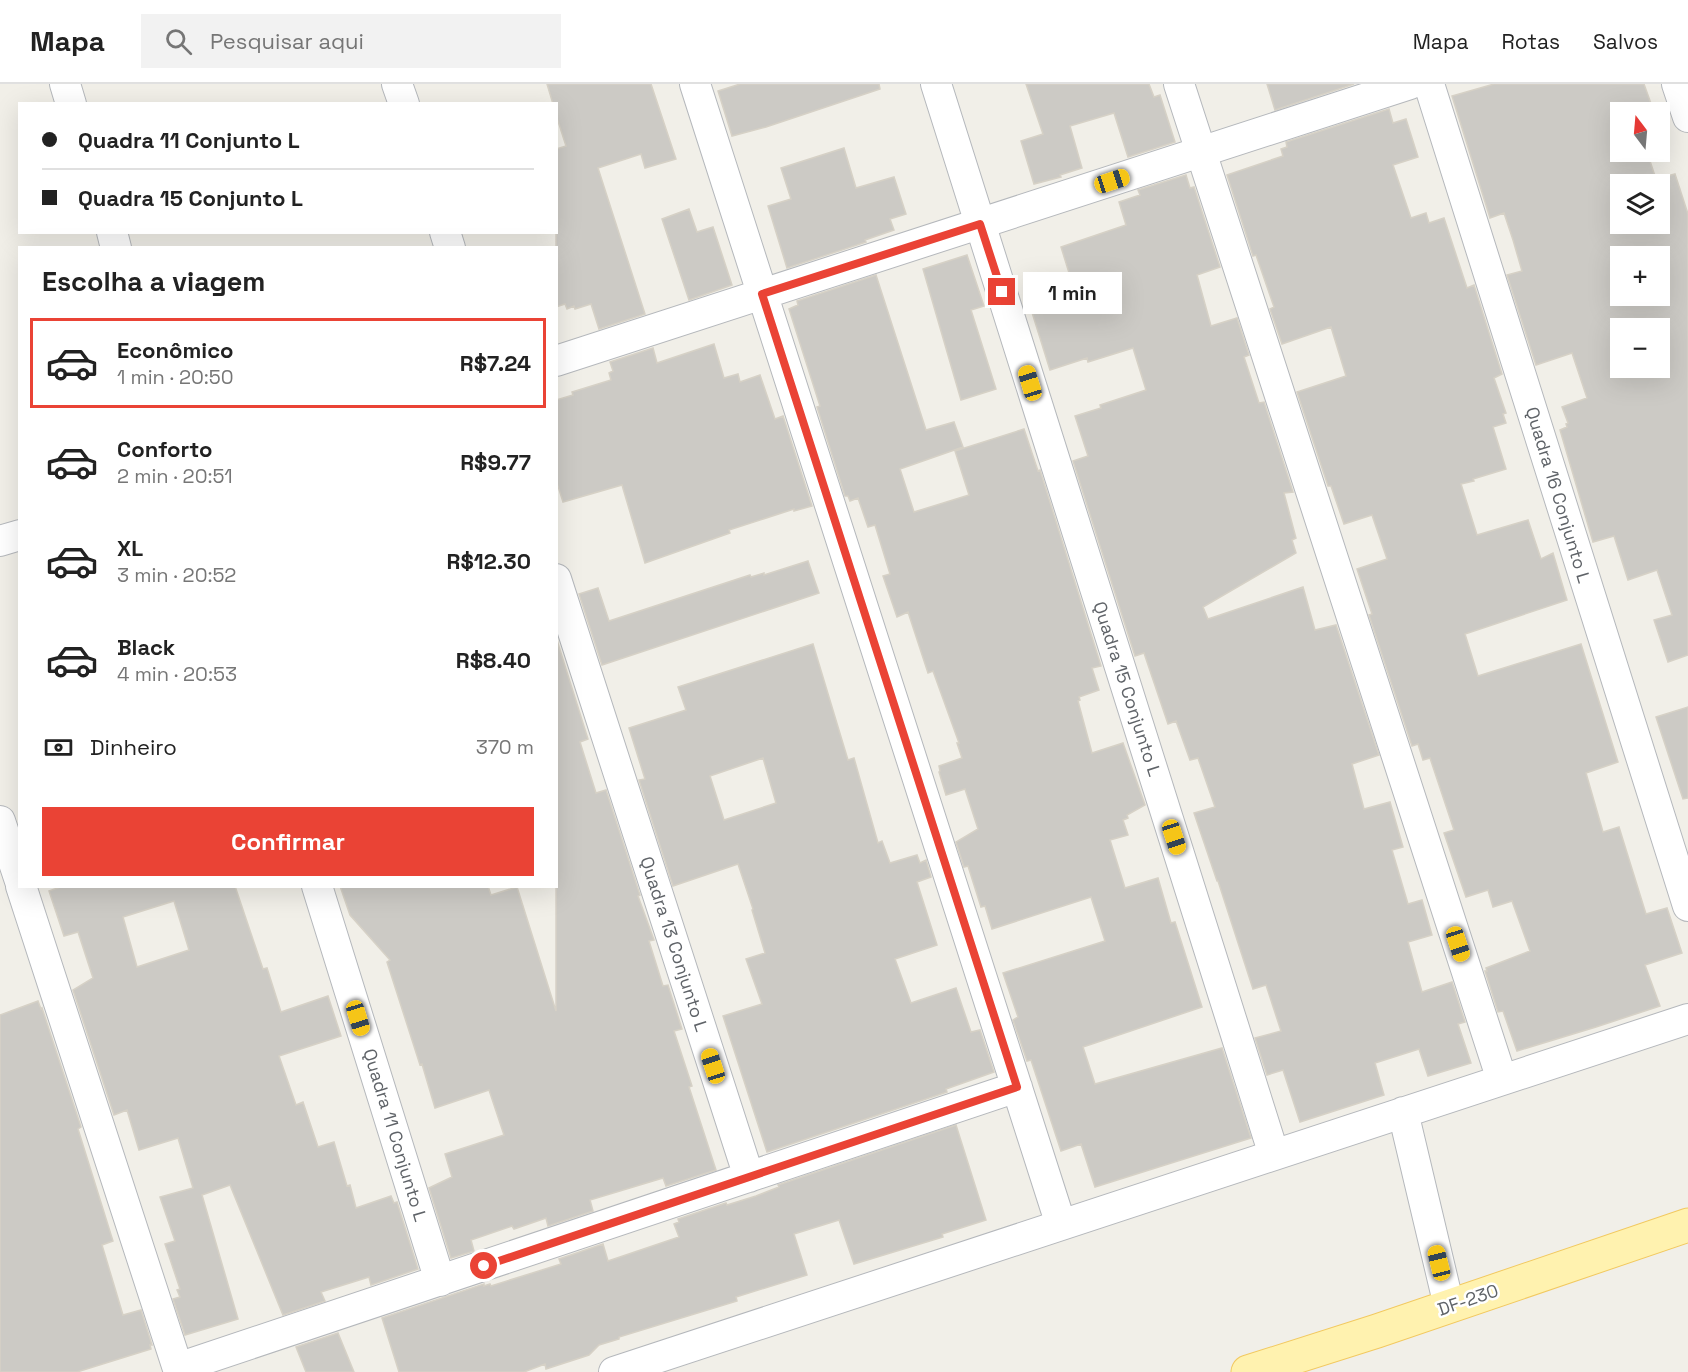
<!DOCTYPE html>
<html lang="pt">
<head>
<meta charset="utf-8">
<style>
  :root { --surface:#fff; --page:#f2f2f2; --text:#222; --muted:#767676; --line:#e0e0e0; --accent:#ea4335 }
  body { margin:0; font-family:"Space Grotesk",sans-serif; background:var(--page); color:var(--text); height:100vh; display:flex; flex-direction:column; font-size:22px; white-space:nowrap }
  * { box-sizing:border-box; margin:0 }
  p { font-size:20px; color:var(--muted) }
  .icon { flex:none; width:33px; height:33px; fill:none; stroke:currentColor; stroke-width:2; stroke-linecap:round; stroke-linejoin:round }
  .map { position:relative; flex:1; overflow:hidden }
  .side { position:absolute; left:18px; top:162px; width:540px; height:642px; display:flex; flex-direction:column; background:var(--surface); border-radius:0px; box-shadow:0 6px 24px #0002 }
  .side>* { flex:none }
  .hud { position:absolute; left:18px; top:18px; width:540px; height:132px; border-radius:0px; box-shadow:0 6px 24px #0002; display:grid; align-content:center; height:132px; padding:0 24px; background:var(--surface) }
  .needle { width:39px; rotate:344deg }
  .buttons { position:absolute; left:1610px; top:18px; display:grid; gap:12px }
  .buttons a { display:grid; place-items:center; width:60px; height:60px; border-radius:0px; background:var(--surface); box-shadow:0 6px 24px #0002; font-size:30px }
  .end { position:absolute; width:27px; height:27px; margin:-14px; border:8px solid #ea4335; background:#fff; box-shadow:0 0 0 3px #fff }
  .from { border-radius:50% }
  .bubble { position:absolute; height:42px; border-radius:0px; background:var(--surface); box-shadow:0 6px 24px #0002; font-size:20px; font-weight:700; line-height:42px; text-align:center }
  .car { position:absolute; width:18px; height:36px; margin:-18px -9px; border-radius:8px; box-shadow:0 0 4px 2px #0007; background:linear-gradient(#f5c518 24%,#345 0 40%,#f5c518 0 76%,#345 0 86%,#f5c518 0) }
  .hud b { display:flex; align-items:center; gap:21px; height:57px; font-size:22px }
  .hud b+b { border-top:2px solid var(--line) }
  .hud i { width:15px; height:15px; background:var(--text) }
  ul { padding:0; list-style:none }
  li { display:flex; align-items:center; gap:18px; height:90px; margin:0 12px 9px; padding:0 12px; border:3px solid transparent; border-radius:0px }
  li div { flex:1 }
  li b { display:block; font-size:22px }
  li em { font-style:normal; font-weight:700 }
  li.active { border-color:var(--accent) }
  li>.icon { width:54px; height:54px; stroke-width:1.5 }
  h2 { padding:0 24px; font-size:27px; line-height:72px }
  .pay { display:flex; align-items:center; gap:15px; height:66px; padding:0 24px; font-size:22px }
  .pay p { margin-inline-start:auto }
  .primary-button { display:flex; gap:12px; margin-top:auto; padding:12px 24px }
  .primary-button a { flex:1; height:69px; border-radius:0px; background:var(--accent); color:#fff; font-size:24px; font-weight:700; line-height:69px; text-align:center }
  header { display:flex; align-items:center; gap:36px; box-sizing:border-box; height:84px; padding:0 30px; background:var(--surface); border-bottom:2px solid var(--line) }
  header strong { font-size:28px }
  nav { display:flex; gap:33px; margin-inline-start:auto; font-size:21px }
  .search { width:420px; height:54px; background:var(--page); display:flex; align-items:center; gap:15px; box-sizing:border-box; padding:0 21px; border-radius:0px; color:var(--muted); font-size:22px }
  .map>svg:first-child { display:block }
</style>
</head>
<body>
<header>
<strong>Mapa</strong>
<div class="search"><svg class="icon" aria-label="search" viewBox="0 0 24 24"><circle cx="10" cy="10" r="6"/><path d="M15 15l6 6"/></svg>Pesquisar aqui</div>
<nav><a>Mapa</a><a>Rotas</a><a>Salvos</a></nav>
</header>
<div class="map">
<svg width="1688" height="1288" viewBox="0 0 1688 1288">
  <rect width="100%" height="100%" fill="#f1efe8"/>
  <path fill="#cccac5" stroke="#d6d1c6" stroke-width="1.5" fill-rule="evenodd" d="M547 0H651L676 75 645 84 641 70 598 84 645 230 599 245 591 220 575 225 574 222 567 225 565 220 556 223V65L566 62 556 31V20H553Z
    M740 0H879L880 5 766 43 732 52 718 7Z
    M1026 0H1149L1154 13 1160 11 1175 58 1128 73 1114 29 1070 42 1082 84 1060 91 1061 93 1034 100 1021 57 1043 50Z
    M1267 0H1354L1275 26Z
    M1494 0H1644L1654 28H1620V68H1647L1656 95 1675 90 1688 130V571L1668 578 1654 536 1672 531 1657 486 1628 496 1614 452 1593 458 1560 346 1567 343 1566 340 1568 339 1562 323 1587 314 1572 269 1536 281 1507 191 1522 187 1513 156 1504 129 1490 134 1452 12ZM1620 100H1659V140H1620ZM1620 172H1659V212H1620ZM1620 244H1659V284H1620Z
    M1389 25 1393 39 1406 35 1418 73 1393 81 1411 134 1426 129 1429 139 1444 134 1467 204 1474 201 1502 290 1494 294 1506 329 1503 330 1506 339 1493 343 1506 385 1473 395 1474 397 1461 400 1477 451 1528 436 1541 475 1553 469 1567 516 1465 550 1478 592 1581 560 1618 678 1586 689 1603 748 1619 743 1646 830 1667 824 1682 869 1645 881 1660 922 1596 943 1517 967 1503 927 1498 928 1485 887H1487L1486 884 1530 867 1512 817 1493 823 1488 806 1466 813 1444 749 1454 746 1430 674 1423 676 1418 660 1412 662 1369 531 1372 530 1357 485 1387 475 1372 431 1344 440 1331 402H1328L1297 308 1346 292 1331 243 1282 260 1270 225 1274 223 1256 171 1253 172 1227 91 1283 72 1281 65 1287 63 1286 58Z
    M844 64 856 104 894 93 906 130 890 135 894 146 865 156 866 158 787 184 768 122 791 115 781 84Z
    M1186 91 1190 104 1194 103 1220 183 1197 191 1211 242 1237 234 1249 271 1244 273 1259 319 1264 318 1293 408 1284 409 1296 454 1292 456 1296 469 1203 523 1208 535 1303 503 1315 546 1336 541 1379 671 1352 680 1364 725 1390 718 1403 763 1392 766 1408 820 1422 816 1432 851 1408 858 1422 908 1452 898 1465 938 1458 940 1471 979 1428 992 1419 965 1375 979 1384 1011 1300 1038 1283 986 1267 991 1255 954 1281 947 1266 901 1253 905 1218 797H1217L1194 729 1215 723 1198 674 1190 676 1176 637 1168 640 1144 569 1135 572 1073 377 1088 372 1075 332 1101 324 1100 321 1146 306 1133 264 1088 278 1087 274 1050 286 1025 206 1070 192 1061 163 1126 141 1119 118 1140 111 1138 106Z
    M689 125 697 148 713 143 732 201 689 216 662 135Z
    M967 171 984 222 971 226 996 305 961 316 923 185Z
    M876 191 926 346 954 338 963 363 900 385 914 428 969 411 955 367 1024 345 1038 387 1040 386 1101 582 1092 584 1099 606 1079 613 1080 616 1078 617 1092 669 1123 659 1145 721 1127 731 1128 734 1123 736 1128 751 1110 756 1125 804 1158 794 1171 839 1175 838 1202 923 1083 963 1095 1000 1222 964 1251 1054 1095 1103 1081 1060 1061 1067 1031 976 1027 977 1013 936 1018 933 1003 889 1105 857 1091 813 992 845 985 822 981 823 968 782 964 783 956 758 978 745 965 705 946 711 939 688 940 687 939 682 962 674 957 659H959L933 587 928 589 908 528 897 533 883 492 890 490 875 441 868 443 858 414 850 417 848 412H845L817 323 820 322 789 225 798 221 797 217Z
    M714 260 724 294 738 290 740 298 760 291 775 335 783 332 812 422 794 427V425L729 446 730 449 645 479 622 401 563 418 556 396V316L573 311 572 308 611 296 609 289 613 287 610 278 653 264 657 279Z
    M808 477 819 509 602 581 579 510 598 504 609 537 750 491 751 493 764 489V491Z
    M556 553 588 655 580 658 596 709 606 706 640 811 638 812 654 856 649 857 663 902 668 901 682 945 674 947 692 1002 689 1003 716 1086 666 1102 663 1094 590 1116 593 1127 548 1142 546 1134 514 1145 512 1142 471 1156 474 1167 451 1174 429 1104 452 1093 445 1070 504 1051 489 1006 435 1024 422 980 420 981 387 878 390 876 350 831 340 802H488L491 811 517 803 556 927Z
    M813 560 848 676 854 674 878 759 882 757 890 779 917 771 920 779 926 776 931 793 917 798 937 861 895 875 911 919 956 904 971 948 980 946 994 988 946 1005 947 1008 767 1068 723 932 762 920 746 875 765 869 752 826 753 825 738 780 673 802 639 696 645 695 629 644 686 626 678 603ZM763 674 776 719 724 736 710 692Z
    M1688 623V714L1683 715 1656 633Z
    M63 802H235L263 885 267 884 281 928 328 912 341 952 279 972 296 1021 303 1018 318 1063 334 1058 347 1102 350 1101 356 1124 391 1112 394 1119 397 1118 418 1185 371 1201 369 1193 321 1208 325 1217 283 1231 230 1101 202 1111 238 1235 185 1251 173 1215 180 1213 177 1206 180 1205 165 1160 175 1157 160 1113 193 1104 178 1054 139 1066 127 1026 114 1031 73 906 93 894 78 848 64 852 49 807ZM174 817 189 866 137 883 123 833Z
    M38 917 41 925 42 924 81 1043 78 1045 113 1157 102 1161 123 1231 141 1226 152 1261H150L151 1265 77 1288H0V931Z
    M956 1041 986 1136 942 1150 943 1153 854 1180 839 1136 794 1150 807 1191 736 1213 737 1217 619 1253V1255L599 1261 589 1271 546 1285 545 1280 524 1288H399L382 1234 484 1200V1202L490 1200 491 1202 561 1180 559 1175 603 1160 608 1177 679 1153 674 1140 679 1138 678 1135 726 1119 727 1121 756 1112 779 1103 778 1101Z
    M338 1249 354 1288H306L296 1263Z"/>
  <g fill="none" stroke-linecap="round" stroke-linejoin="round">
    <g stroke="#b5b8bc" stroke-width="32">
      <path id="minor" d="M65 0 71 20
        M397 0 404 20
        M695 0 1061 1141
        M936 0 1274 1071
        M1179 0 1502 996
        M1429 0 1688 822
        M1677 0 1688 33
        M112 148 116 164
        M445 148 450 164
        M556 277 1410 0
        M0 457 20 451
        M556 495 749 1093
        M0 737 20 797
        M21 802 179 1288
        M317 802 440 1197
        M1403 1028 1449 1222
        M178 1284 1017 1003
        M614 1288 1688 935"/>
    </g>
    <g stroke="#f2c960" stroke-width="35">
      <path id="primary" d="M1248 1288 1377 1247 1688 1141"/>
    </g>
    <use href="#minor" stroke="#fff" stroke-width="30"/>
    <use href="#primary" stroke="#fff2af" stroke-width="33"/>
  </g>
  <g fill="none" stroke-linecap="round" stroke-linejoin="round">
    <path stroke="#ea4335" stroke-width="8" d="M484 1182 1017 1003 762 210 980 140 1002 208"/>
  </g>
  <g text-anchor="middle" stroke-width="5" stroke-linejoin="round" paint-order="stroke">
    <g font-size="18" fill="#5f6368" stroke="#fff">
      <text transform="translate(1558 411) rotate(73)" y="6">Quadra 16 Conjunto L</text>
      <text transform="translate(1127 605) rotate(72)" y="6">Quadra 15 Conjunto L</text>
      <text transform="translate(674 860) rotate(72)" y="6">Quadra 13 Conjunto L</text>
      <text transform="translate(395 1051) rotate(73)" y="6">Quadra 11 Conjunto L</text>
      <text transform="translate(1468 1216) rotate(-19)" y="6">DF-230</text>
    </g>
  </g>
</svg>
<div class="buttons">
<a><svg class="needle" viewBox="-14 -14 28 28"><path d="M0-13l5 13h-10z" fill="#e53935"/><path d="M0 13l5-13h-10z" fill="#767676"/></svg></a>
<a><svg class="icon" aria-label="layers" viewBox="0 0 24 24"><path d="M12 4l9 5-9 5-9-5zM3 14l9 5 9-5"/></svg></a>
<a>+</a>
<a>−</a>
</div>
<i class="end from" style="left:484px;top:1182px"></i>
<i class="end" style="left:1002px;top:208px"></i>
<div class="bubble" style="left:1023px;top:188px;width:99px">1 min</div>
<i class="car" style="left:1112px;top:97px;rotate:72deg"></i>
<i class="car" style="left:1030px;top:299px;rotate:343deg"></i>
<i class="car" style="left:1174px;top:753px;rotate:162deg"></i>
<i class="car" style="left:1458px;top:860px;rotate:162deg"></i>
<i class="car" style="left:358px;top:934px;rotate:163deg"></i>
<i class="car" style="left:713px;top:982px;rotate:342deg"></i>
<i class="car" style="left:1439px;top:1179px;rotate:346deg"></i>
<div class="hud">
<b><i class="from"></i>Quadra 11 Conjunto L</b>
<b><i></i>Quadra 15 Conjunto L</b>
</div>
<section class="side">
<h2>Escolha a viagem</h2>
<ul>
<li class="active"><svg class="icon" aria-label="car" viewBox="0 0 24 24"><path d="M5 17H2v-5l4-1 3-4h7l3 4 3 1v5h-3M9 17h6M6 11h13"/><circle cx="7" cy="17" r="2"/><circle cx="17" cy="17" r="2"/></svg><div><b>Econômico</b><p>1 min · 20:50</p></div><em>R$7.24</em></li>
<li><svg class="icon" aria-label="car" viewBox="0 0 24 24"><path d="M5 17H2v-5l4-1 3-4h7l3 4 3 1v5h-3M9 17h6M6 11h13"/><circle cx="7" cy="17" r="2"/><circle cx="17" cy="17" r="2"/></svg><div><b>Conforto</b><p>2 min · 20:51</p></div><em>R$9.77</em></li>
<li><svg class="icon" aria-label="car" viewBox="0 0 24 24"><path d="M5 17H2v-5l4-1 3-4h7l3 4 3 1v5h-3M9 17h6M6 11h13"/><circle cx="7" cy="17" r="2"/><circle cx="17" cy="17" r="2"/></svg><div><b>XL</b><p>3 min · 20:52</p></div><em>R$12.30</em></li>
<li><svg class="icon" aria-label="car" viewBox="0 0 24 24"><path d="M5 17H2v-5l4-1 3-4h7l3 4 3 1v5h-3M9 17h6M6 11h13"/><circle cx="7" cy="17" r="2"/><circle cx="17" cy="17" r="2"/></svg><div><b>Black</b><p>4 min · 20:53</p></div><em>R$8.40</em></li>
</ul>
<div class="pay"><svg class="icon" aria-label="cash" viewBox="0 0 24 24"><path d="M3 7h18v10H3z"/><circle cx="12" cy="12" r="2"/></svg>Dinheiro<p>370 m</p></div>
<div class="primary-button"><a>Confirmar</a></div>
</section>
</div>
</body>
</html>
